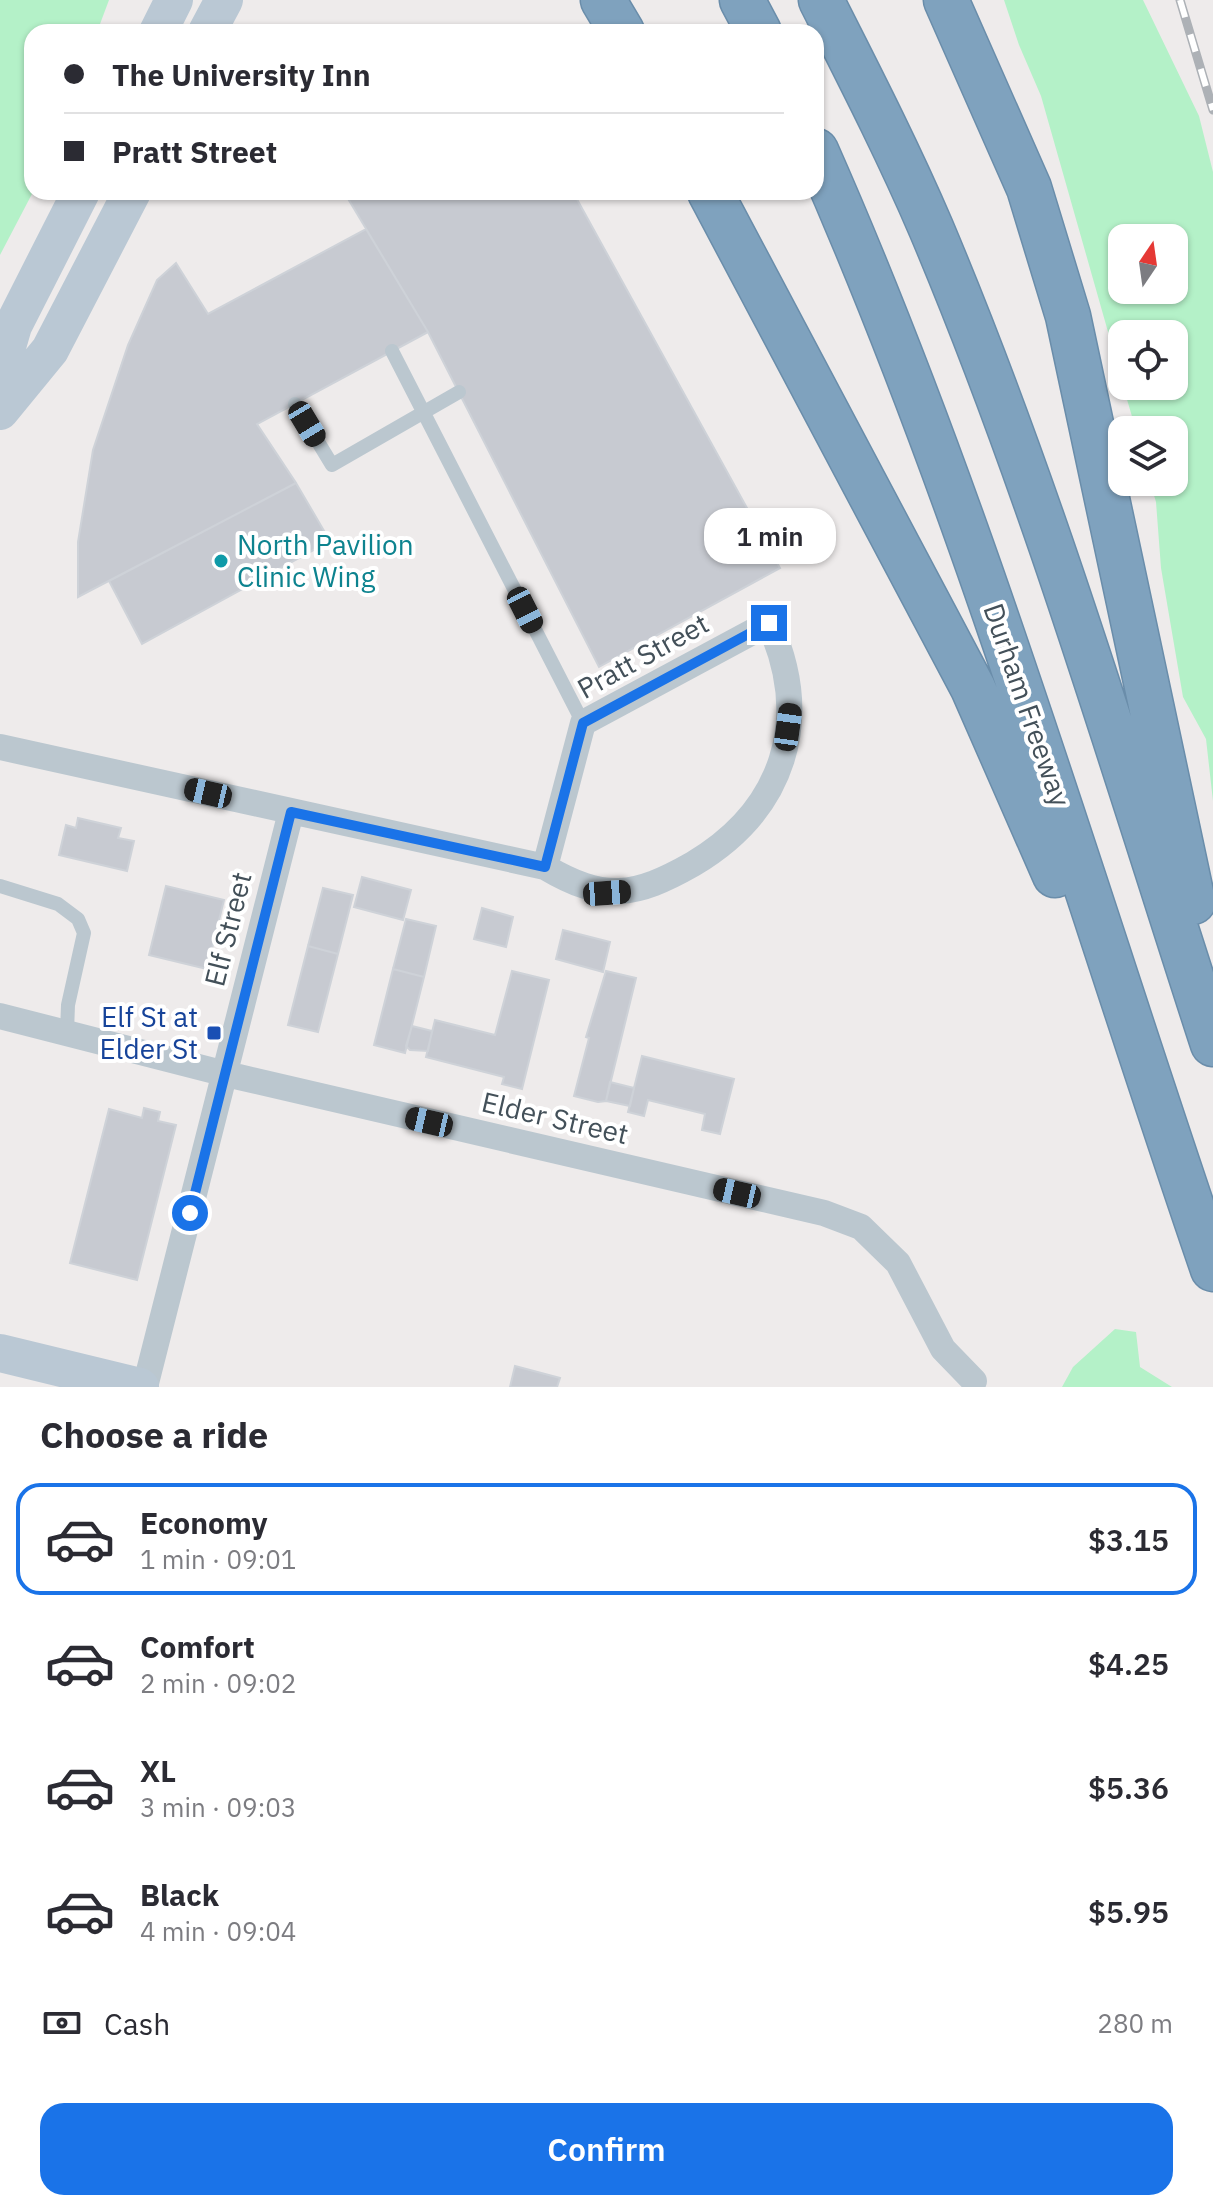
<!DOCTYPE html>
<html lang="en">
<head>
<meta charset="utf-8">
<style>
  :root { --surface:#fff; --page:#f7f7f7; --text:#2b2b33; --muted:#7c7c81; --line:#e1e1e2; --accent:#1a73e8 }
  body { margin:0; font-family:"IBM Plex Sans",sans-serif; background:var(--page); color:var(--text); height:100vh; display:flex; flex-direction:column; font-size:30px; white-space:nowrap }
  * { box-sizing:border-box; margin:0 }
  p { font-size:26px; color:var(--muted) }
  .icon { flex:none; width:44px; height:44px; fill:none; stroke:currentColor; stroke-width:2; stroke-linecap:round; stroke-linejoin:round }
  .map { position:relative; height:1387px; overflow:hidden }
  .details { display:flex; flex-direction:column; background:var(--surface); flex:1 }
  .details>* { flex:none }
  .hud { position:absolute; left:24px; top:24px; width:800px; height:176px; border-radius:24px; box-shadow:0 2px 6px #0004; display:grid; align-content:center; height:176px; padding:0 40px; background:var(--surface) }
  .needle { width:52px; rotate:13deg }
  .fabs { position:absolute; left:1108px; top:224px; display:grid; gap:16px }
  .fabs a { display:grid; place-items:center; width:80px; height:80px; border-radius:16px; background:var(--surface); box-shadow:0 2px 6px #0004; font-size:40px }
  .end { position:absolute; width:36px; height:36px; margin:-18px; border:10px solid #1a73e8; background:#fff; box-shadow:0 0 0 4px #fff }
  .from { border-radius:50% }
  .bubble { position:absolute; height:56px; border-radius:24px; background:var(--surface); box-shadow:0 2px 6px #0004; font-size:26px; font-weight:600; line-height:56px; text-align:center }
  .car { position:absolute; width:24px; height:48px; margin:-24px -12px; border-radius:10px; box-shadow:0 0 6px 2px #0007; background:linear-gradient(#222 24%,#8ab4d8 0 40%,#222 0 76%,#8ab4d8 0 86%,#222 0) }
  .hud b { display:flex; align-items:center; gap:28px; height:76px; font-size:30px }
  .hud b+b { border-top:2px solid var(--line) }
  .hud i { width:20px; height:20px; background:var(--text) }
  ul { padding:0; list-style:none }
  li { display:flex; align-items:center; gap:24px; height:112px; margin:0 16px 12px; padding:0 24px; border:4px solid transparent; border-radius:24px }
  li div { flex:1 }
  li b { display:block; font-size:30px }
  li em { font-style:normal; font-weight:600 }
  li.current { border-color:var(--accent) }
  li>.icon { width:72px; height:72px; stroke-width:1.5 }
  h2 { padding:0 40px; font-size:36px; line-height:96px }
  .pay { display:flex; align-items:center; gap:20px; height:88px; padding:0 40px; font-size:30px }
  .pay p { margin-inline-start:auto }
  .primary-button { display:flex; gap:16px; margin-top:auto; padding:16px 40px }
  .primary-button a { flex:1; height:92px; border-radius:24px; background:var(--accent); color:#fff; font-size:32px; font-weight:600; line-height:92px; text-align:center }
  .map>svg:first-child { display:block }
</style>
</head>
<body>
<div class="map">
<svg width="1213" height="1387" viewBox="0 0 1213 1387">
  <rect width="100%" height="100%" fill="#eeebeb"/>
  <path fill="#b4f1c8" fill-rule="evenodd" d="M0 0H109L97 32H32L33 192 0 255Z
    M1004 0H1143L1199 116 1213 172V801L1206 739 1183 697 1161 568 1156 502 1150 482H1174V430H1136L1123 386H1174V334H1122V381L1041 96 1019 45ZM1174 238V290H1122V238Z
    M1115 1329 1136 1332 1140 1367 1172 1387H1062L1073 1367Z"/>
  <path fill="#c7cad1" stroke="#ced2d8" stroke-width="2" d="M344 192H573L780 568 599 667 428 332Z
    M366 229 428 332 257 424 296 483 78 597V542L93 450 128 345 157 280 176 263 208 314Z
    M296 483 330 541 142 644 109 581Z
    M78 818 121 828 118 838 134 841 127 871 59 855 66 825 76 828Z
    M362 877 411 890 403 920 354 907Z
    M166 886 224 900 207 969 149 955Z
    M323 888 353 895 338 954 308 946Z
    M482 908 513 917 506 947 474 939Z
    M406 919 436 926 424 977 393 969Z
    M563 930 610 942 603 972 556 959Z
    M308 946 338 954 318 1032 288 1025Z
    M393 969 424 977 405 1053 374 1045Z
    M512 971 549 980 522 1089 502 1084 504 1077 426 1057 435 1020 495 1035Z
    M606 971 636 978 606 1101 598 1102 574 1096 589 1038 586 1037Z
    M412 1026 432 1031 428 1051 410 1050 406 1046Z
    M642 1056 734 1079 720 1134 702 1130 705 1114 648 1100 644 1116 628 1112Z
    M610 1082 634 1088 630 1106 606 1101Z
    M144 1108 160 1112 158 1121 176 1125 137 1280 70 1263 109 1109 142 1118Z
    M515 1366 560 1378 557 1387H510Z"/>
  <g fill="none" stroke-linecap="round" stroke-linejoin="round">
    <g stroke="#6a8daa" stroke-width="47">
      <path id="highway" d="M603 0 622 32
        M742 0 759 32
        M821 0C859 75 898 151 931 228 1043 493 1124 771 1213 1044
        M946 0 1029 188 1068 316 1193 902
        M816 151C976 513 1084 894 1213 1269
        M710 192 973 688 1055 875"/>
    </g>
    <path stroke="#bbc7cf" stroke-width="14" d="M392 351 583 723
      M295 404 332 465 459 392
      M0 886 58 904 78 919 84 933 68 1005 67 1032"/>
    <path stroke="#bbc7cf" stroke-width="26" d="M0 747 545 867C604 902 635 897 693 864 784 810 813 720 769 623L583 723 545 867
      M0 1016 226 1074 824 1213 861 1227 898 1263 943 1349 974 1381
      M145 1387 291 812"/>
    <path stroke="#bac8d4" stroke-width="38" d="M158 32 174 0
      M207 32 224 0
      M0 371 13 326 81 192
      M0 411 50 350 132 192
      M0 1353 140 1387"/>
    <use href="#highway" stroke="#7fa2be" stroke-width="44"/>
    <g stroke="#adb1b6" stroke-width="9">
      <path id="rail" d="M1180 0 1213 110"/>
    </g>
    <use href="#rail" stroke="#fff" stroke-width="6" stroke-dasharray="18" stroke-linecap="butt"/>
  </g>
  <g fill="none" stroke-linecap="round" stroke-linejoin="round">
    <path stroke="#1a73e8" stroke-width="10" d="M190 1213 291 812 545 867 583 723 769 623"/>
  </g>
  <circle fill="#0f9aa8" stroke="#fff" stroke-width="3" cx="221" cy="561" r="8"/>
  <rect fill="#1a4fb4" stroke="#fff" stroke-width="3" x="206" y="1025" width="16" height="16" rx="4"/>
  <g text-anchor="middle" stroke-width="8" stroke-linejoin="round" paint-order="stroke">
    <g font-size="28" fill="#0d838f" stroke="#fff" text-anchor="start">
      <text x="237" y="555">North Pavilion<tspan x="237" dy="32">Clinic Wing</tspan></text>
    </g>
    <g font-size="28" fill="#435059" stroke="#fff">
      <text transform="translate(643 656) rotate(-29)" y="10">Pratt Street</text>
      <text transform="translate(1027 705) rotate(71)" y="10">Durham Freeway</text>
      <text transform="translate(228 929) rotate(-76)" y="10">Elf Street</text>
      <text transform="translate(555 1118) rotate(13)" y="10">Elder Street</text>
    </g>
    <g font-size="28" fill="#164399" stroke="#fff" text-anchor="end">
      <text x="198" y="1027">Elf St at<tspan x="198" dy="32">Elder St</tspan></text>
    </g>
  </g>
</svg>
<div class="fabs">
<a><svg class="needle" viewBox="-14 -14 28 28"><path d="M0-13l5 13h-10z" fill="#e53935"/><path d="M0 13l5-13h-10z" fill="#7c7c81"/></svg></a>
<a><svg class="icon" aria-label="locate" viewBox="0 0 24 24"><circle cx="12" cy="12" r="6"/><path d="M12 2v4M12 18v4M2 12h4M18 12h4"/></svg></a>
<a><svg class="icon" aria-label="layers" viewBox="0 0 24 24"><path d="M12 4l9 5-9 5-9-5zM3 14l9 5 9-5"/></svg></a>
</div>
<i class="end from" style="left:190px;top:1213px"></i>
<i class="end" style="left:769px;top:623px"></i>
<div class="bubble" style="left:704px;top:508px;width:132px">1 min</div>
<i class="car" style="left:307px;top:424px;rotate:149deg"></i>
<i class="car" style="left:525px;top:610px;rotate:153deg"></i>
<i class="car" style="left:788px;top:727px;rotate:8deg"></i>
<i class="car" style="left:208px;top:793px;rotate:283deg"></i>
<i class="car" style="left:607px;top:893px;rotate:86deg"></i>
<i class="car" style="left:429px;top:1122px;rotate:283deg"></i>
<i class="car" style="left:737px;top:1193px;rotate:283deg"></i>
<div class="hud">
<b><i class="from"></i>The University Inn</b>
<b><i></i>Pratt Street</b>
</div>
</div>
<section class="details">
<h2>Choose a ride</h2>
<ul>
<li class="current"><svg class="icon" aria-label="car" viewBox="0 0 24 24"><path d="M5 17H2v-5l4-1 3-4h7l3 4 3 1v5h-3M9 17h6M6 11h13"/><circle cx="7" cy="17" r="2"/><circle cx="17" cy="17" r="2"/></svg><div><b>Economy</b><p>1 min · 09:01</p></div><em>$3.15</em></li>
<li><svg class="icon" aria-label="car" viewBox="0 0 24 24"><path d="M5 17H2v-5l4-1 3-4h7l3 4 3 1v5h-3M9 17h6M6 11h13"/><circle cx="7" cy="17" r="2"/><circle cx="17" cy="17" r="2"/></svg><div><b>Comfort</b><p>2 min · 09:02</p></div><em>$4.25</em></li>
<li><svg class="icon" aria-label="car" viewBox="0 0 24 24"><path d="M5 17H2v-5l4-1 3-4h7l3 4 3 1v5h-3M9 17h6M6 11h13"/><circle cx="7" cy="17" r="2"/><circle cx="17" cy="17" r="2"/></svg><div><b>XL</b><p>3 min · 09:03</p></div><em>$5.36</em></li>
<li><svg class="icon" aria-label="car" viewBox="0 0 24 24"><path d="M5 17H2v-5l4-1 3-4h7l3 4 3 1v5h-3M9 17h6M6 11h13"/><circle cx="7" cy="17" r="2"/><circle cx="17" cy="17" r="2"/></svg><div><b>Black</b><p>4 min · 09:04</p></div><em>$5.95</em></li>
</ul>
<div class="pay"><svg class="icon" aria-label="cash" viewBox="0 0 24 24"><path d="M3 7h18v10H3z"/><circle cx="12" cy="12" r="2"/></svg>Cash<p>280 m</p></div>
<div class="primary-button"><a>Confirm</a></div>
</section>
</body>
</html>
